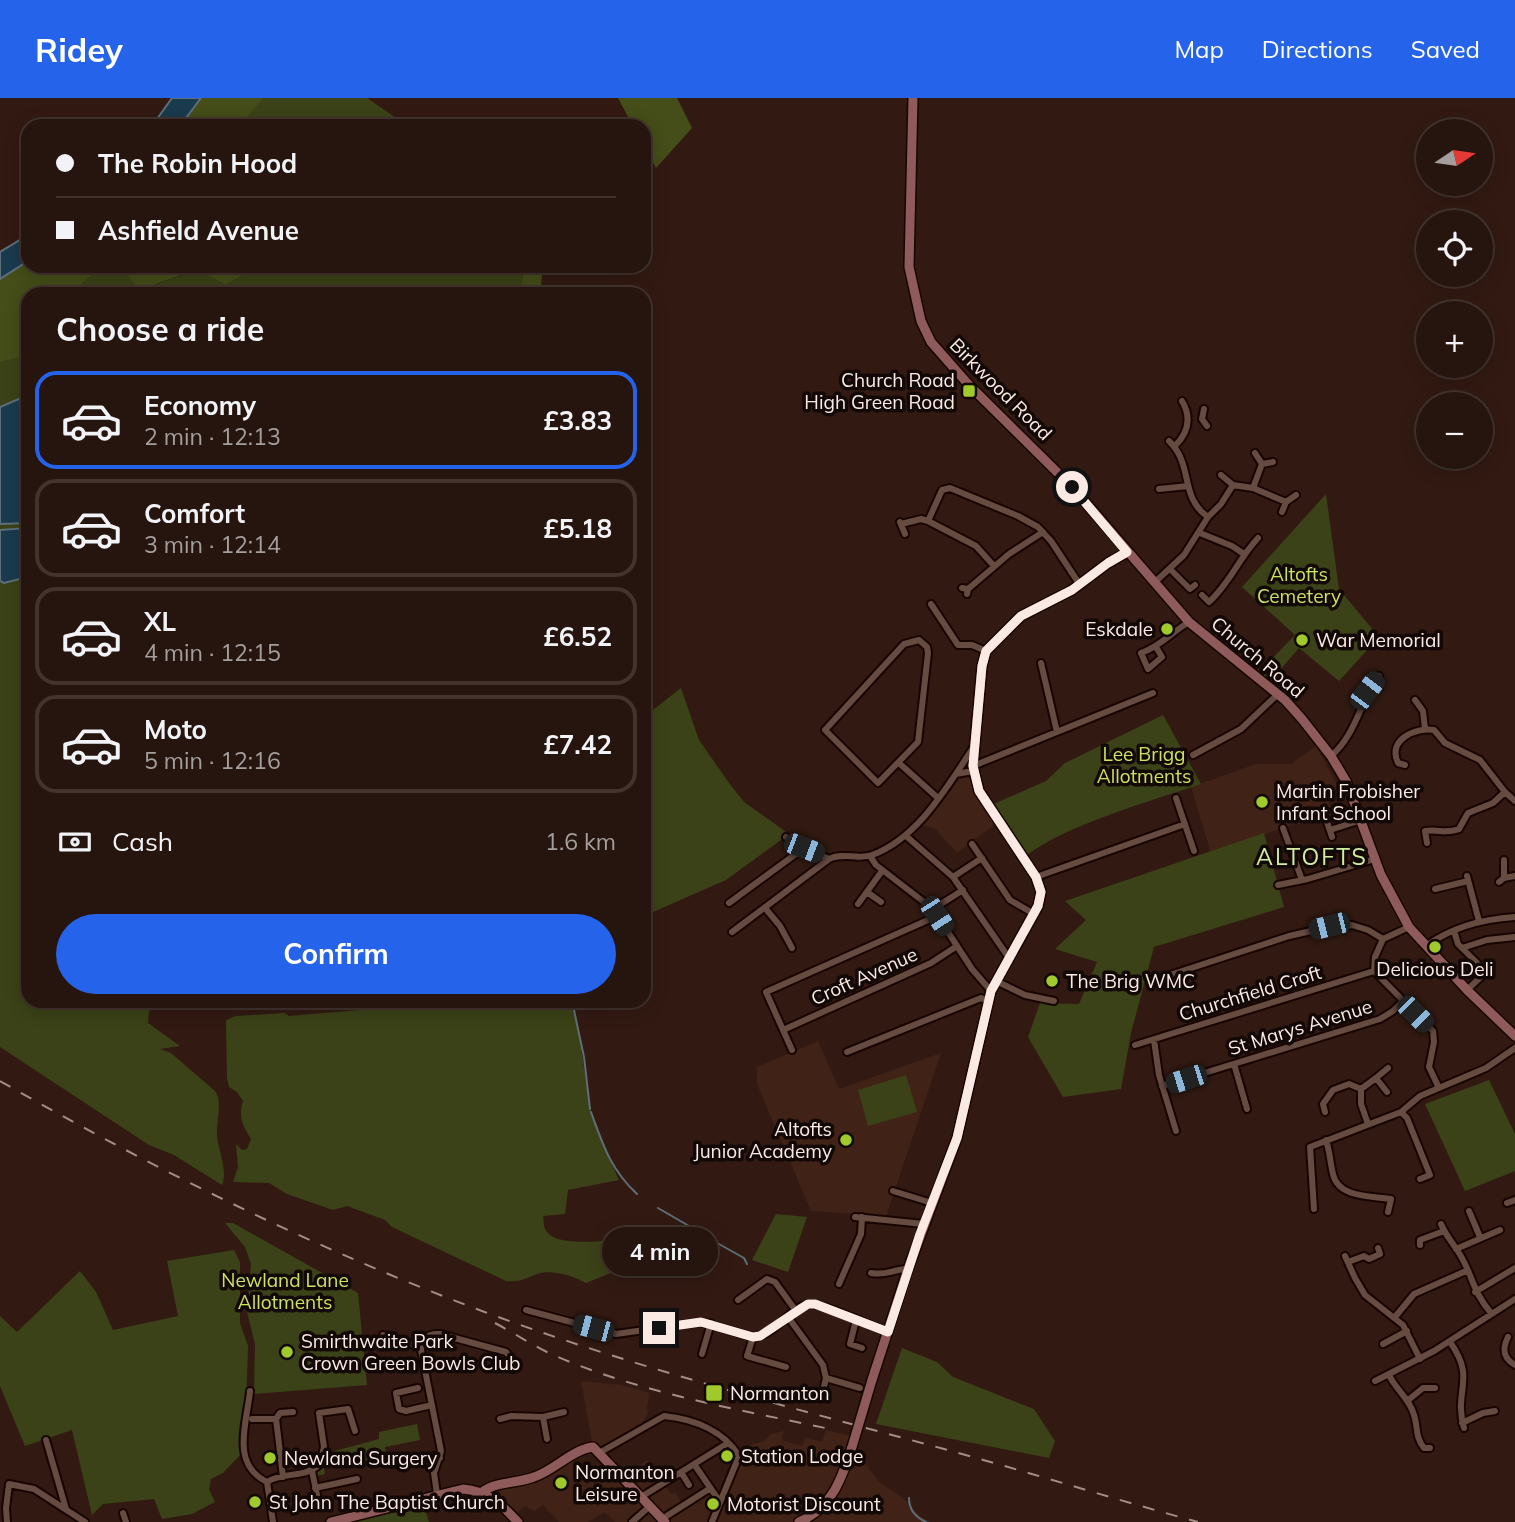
<!DOCTYPE html>
<html lang="en">
<head>
<meta charset="utf-8">
<style>
  :root { --surface:#26140e; --page:#2e1d17; --text:#f1f3f6; --muted:#a49e9e; --line:#42332e; --accent:#2563eb }
  body { margin:0; font-family:Mulish,sans-serif; background:var(--page); color:var(--text); height:100vh; display:flex; flex-direction:column; font-size:26px; white-space:nowrap }
  * { box-sizing:border-box; margin:0 }
  p { font-size:23px; color:var(--muted) }
  .icon { flex:none; width:38px; height:38px; fill:none; stroke:currentColor; stroke-width:2; stroke-linecap:round; stroke-linejoin:round }
  .map { position:relative; flex:1; overflow:hidden }
  .panel { position:absolute; left:21px; top:189px; width:630px; height:721px; display:flex; flex-direction:column; background:var(--surface); border-radius:21px; box-shadow:0 4px 18px #0003,0 0 0 2px var(--line) }
  .panel>* { flex:none }
  .banner { position:absolute; left:21px; top:21px; width:630px; height:154px; border-radius:21px; box-shadow:0 4px 18px #0003,0 0 0 2px var(--line); display:grid; align-content:center; height:154px; padding:0 35px; background:var(--surface) }
  .needle { width:46px; rotate:77deg }
  .fabs { position:absolute; left:1416px; top:21px; display:grid; gap:14px }
  .fabs a { display:grid; place-items:center; width:77px; height:77px; border-radius:50%; background:var(--surface); box-shadow:0 4px 18px #0003,0 0 0 2px var(--line); font-size:35px }
  .end { position:absolute; width:32px; height:32px; margin:-16px; border:9px solid #fbeae4; background:#111; box-shadow:0 0 0 4px #111 }
  .from { border-radius:50% }
  .bubble { position:absolute; height:49px; border-radius:24px; background:var(--surface); box-shadow:0 4px 18px #0003,0 0 0 2px var(--line); font-size:23px; font-weight:700; line-height:49px; text-align:center }
  .car { position:absolute; width:21px; height:42px; margin:-21px -10px; border-radius:9px; box-shadow:0 0 5px 2px #0007; background:linear-gradient(#222 24%,#8ab4d8 0 40%,#222 0 76%,#8ab4d8 0 86%,#222 0) }
  .banner b { display:flex; align-items:center; gap:24px; height:66px; font-size:26px }
  .banner b+b { border-top:2px solid var(--line) }
  .banner i { width:18px; height:18px; background:var(--text) }
  ul { padding:0; list-style:none }
  li { display:flex; align-items:center; gap:21px; height:98px; margin:0 14px 10px; padding:0 21px; border:4px solid var(--line); border-radius:21px }
  li div { flex:1 }
  li b { display:block; font-size:26px }
  li em { font-style:normal; font-weight:700 }
  li.current { border-color:var(--accent) }
  li>.icon { width:63px; height:63px; stroke-width:1.5 }
  h2 { padding:0 35px; font-size:32px; line-height:84px }
  .pay { display:flex; align-items:center; gap:18px; height:77px; padding:0 35px; font-size:26px }
  .pay p { margin-inline-start:auto }
  .cta { display:flex; gap:14px; margin-top:auto; padding:14px 35px }
  .cta a { flex:1; height:80px; border-radius:42px; background:var(--accent); color:#fff; font-size:28px; font-weight:700; line-height:80px; text-align:center }
  header { display:flex; align-items:center; gap:42px; box-sizing:border-box; height:98px; padding:0 35px; background:var(--accent); color:#fff }
  header strong { font-size:33px }
  nav { display:flex; gap:38px; margin-inline-start:auto; font-size:24px }
  .map>svg:first-child { display:block }
</style>
</head>
<body>
<header>
<strong>Ridey</strong>
<nav><a>Map</a><a>Directions</a><a>Saved</a></nav>
</header>
<div class="map">
<svg width="1515" height="1424" viewBox="0 0 1515 1424">
  <rect width="100%" height="100%" fill="#321a12"/>
  <path fill="#402216" d="M1316 648 1338 688 1325 695 1332 713 1211 755 1191 689 1256 666H1291Z
    M973 673 999 723 957 755 934 730 917 726 956 676Z
    M818 943 839 991 941 955 886 1118 811 1113 757 986V969Z
    M581 1283 621 1287 650 1295 647 1309 648 1315 641 1326 596 1352 593 1349Z
    M826 1332 851 1338 852 1349 880 1385 902 1399 919 1417 930 1424H615L605 1414 588 1424H559L543 1407 535 1413 525 1408 513 1418 494 1398 495 1391 523 1383 570 1358 586 1386 613 1370 622 1379 647 1362 671 1396 675 1394 683 1407 712 1389 724 1394 742 1352 752 1346 765 1343 770 1336 784 1333 782 1342 802 1348 805 1339 822 1344Z"/>
  <path fill="#3b4217" d="M264 0H367L408 28 238 27Z
    M102 168H121L140 192 197 172 226 187 258 168H523L524 173 519 196H71Z
    M28 250V903H150L148 925 180 948 160 951 171 955 215 993C223 1004 216 1023 217 1037 218 1053 228 1071 222 1087L174 1057 149 1047 0 949V264L19 260Z
    M1326 396 1339 491 1379 539 1339 583 1299 550 1267 587 1255 578 1295 537 1242 489Z
    M681 590 699 642 729 685 744 704 789 736 726 782 644 818V619Z
    M1163 617 1201 686C1149 704 1067 726 1024 759L989 708 1046 683 1065 665Z
    M1264 735 1284 809 1154 849 1131 935 1121 991 1063 999 1028 939 1040 905 1079 906 1097 864 1055 851 1086 822 1065 803Z
    M465 903H574L590 1010 604 1048 619 1082 568 1092 565 1116 543 1118C544 1122 543 1130 547 1134 559 1151 618 1141 639 1140L648 1129 660 1139 664 1153 586 1185C574 1178 550 1171 537 1176 525 1181 520 1184 506 1183L392 1129 385 1122 347 1108 333 1112 287 1096 269 1085 233 1084 238 1069 236 1046 242 1052 247 1051 251 1041C243 1028 238 1019 243 1003L237 994 229 989 227 980 226 922 236 918 284 915 289 918Z
    M906 977 917 1014 868 1028 858 992Z
    M1489 982 1515 1036V1073L1465 1093 1425 1006Z
    M776 1116 807 1119 788 1174 752 1162Z
    M225 1125H233L358 1195 367 1287 254 1296 255 1246 247 1214 251 1166 245 1149Z
    M234 1152 240 1164V1225L248 1248 247 1283 240 1357 223 1375 211 1381 209 1391 215 1404 192 1416 162 1421 154 1401 103 1406 92 1417 72 1332 25 1348 0 1288V1218L17 1234 80 1173 96 1194 113 1232 178 1218 167 1163Z
    M902 1250 937 1264 953 1279 1034 1311 1055 1343 1049 1360 876 1326Z
    M417 1326 420 1342 385 1349 386 1359 377 1360 378 1365H374L373 1361 324 1370 325 1376 317 1378 316 1372 322 1367 327 1355 379 1341V1334Z
    M423 1404 429 1424H355L354 1421Z"/>
  <path fill="#454d19" d="M195 0H264L239 28H176Z
    M618 0H677L692 30 656 70 644 47V28H633Z
    M28 161V168H102L71 196H28V250L19 260 0 264V178Z
    M121 168H258L226 187 196 172 139 192Z
    M523 168H543L540 196H519L524 173Z"/>
  <path fill="#1a3a4d" stroke="#5e6f7a" stroke-width="2" d="M172 0H201L180 28H152Z
    M28 137V163L0 181V154Z
    M28 297V425L0 426V309Z
    M28 430V479L4 485 0 483V432Z"/>
  <g fill="none" stroke-linecap="round" stroke-linejoin="round">
    <path stroke="#5e6f7a" stroke-width="2" d="M572 903 584 959 590 1011
      M591 1014C603 1047 611 1072 637 1096
      M658 1110 708 1139
      M710 1141 744 1160 747 1166
      M909 1400C909 1412 915 1419 926 1424"/>
    <g stroke="#180501" stroke-width="10">
      <path id="street" d="M1204 311 1202 321 1207 328
        M1169 343C1194 367 1179 399 1208 419
        M1175 348C1188 335 1192 320 1182 303
        M1255 355 1262 366 1273 364
        M1221 377 1233 387 1253 390 1286 404
        M1253 390 1262 366
        M1159 391 1188 388
        M1282 414 1286 404 1296 397
        M900 424 905 436
        M901 426 921 421 928 423
        M1200 435 1232 448 1244 456
        M994 468 976 448 928 423 942 392 950 390 1018 418 1038 429 1051 443 1080 487
        M1171 472 1190 491 1195 487
        M1154 485 1184 457 1208 419 1221 406 1233 387
        M962 490 968 491 967 496
        M968 491 1009 456 1043 434
        M1202 497 1209 504C1230 485 1239 460 1258 440
        M931 506 958 547H972L986 553
        M919 542 927 549 928 555 918 644 878 685 825 632 904 546Z
        M1156 549 1162 559 1148 571 1141 555C1159 549 1172 534 1189 524
        M1041 565 1057 634
        M1415 602 1423 613 1425 631
        M1193 657 1241 631 1278 596
        M1331 658C1356 637 1360 603 1379 578
        M899 665 938 700
        M1405 667 1398 665C1387 642 1415 629 1434 632L1445 645 1480 662 1505 694 1515 703
        M973 668 1153 595
        M956 676 973 673
        M1176 700 1194 753
        M1327 724 1332 739
        M1283 730 1302 782
        M1330 732 1361 722
        M906 738 953 779 1009 860
        M786 739 804 750 829 761C843 754 857 762 872 757 918 740 947 689 973 650
        M1427 745 1425 733C1438 731 1447 736 1459 731L1468 715 1493 705 1505 694
        M972 746 1010 802 1034 816
        M870 758 876 767 933 811 972 871 991 893
        M1467 778 1479 823
        M953 779 982 760
        M1036 779 1185 726
        M1504 780V762
        M1499 784 1504 780 1515 778
        M1278 787 1308 781 1375 761
        M1435 791 1468 783
        M867 794 881 804
        M729 805 804 750
        M858 806 882 773
        M765 810 780 828 792 850
        M933 811 963 792
        M1454 833 1458 846 1486 874 1467 892
        M732 834 829 761
        M1383 841 1375 859 1374 873 1433 933 1434 944 1429 969 1439 990
        M1383 841 1409 829
        M1426 848C1452 829 1483 821 1515 819
        M1462 850 1487 842 1515 839
        M1170 877 1289 838 1329 829 1352 827 1368 832 1383 841
        M996 883 1025 897 1054 903
        M783 932 931 865 957 848
        M1154 942 1159 977 1176 1033
        M1135 947 1374 873
        M792 952 766 894 937 818
        M847 954 981 900 988 903
        M1234 966 1247 1011
        M1376 980 1388 970
        M1162 988 1380 921 1393 913 1403 903
        M1361 991 1376 980 1387 994
        M1325 1014 1323 1006 1333 992 1349 986 1361 991V1006L1368 1026
        M1401 1014 1407 1020 1430 1077 1420 1081
        M1326 1042C1330 1054 1330 1064 1333 1076 1338 1100 1371 1098 1391 1101L1388 1114
        M893 1093 932 1105
        M1507 1105 1515 1102
        M1314 1111 1310 1049 1401 1014 1420 998 1486 970 1515 950
        M1469 1113 1480 1139
        M855 1119 924 1126
        M1441 1126C1446 1138 1453 1145 1459 1155 1473 1177 1472 1193 1491 1215
        M1420 1147V1142L1444 1133
        M1456 1151 1500 1132
        M1345 1158 1355 1180 1365 1197 1403 1227 1420 1261
        M1348 1164 1364 1158 1369 1161 1380 1156 1378 1150
        M871 1175C888 1178 892 1171 908 1171
        M839 1186 861 1136 862 1119
        M1475 1194 1515 1170
        M738 1202 767 1181 775 1184 796 1213
        M526 1212 616 1236 701 1224 753 1239C776 1238 789 1209 809 1206 820 1204 874 1229 888 1234
        M788 1219 823 1267 826 1280 860 1290
        M1395 1219 1414 1196 1466 1173
        M856 1222 850 1246 862 1250
        M383 1237 421 1249
        M753 1239 747 1258 786 1269
        M1508 1239C1502 1251 1503 1260 1515 1267
        M1450 1244C1477 1282 1453 1292 1464 1330
        M1383 1246 1407 1233
        M702 1256 711 1225
        M1389 1277C1396 1292 1410 1301 1414 1317 1418 1329 1415 1339 1424 1350H1430
        M1375 1283 1434 1253 1515 1201
        M418 1290 396 1295 399 1311 406 1313 432 1307
        M250 1293C247 1325 230 1366 267 1384L273 1424
        M823 1293 826 1280
        M1407 1303 1423 1290H1435
        M543 1319 547 1341
        M252 1321H276
        M500 1321 511 1318 543 1319 564 1314
        M1462 1325 1483 1315 1495 1313
        M46 1342 66 1411
        M599 1355 664 1318C693 1321 723 1332 739 1358L712 1424
        M398 1365 435 1358 440 1360
        M694 1366 720 1404
        M312 1373 317 1397
        M681 1374 689 1387
        M283 1379 276 1321 280 1315 293 1314
        M267 1384C284 1373 304 1381 320 1366L324 1349 319 1315 348 1311 355 1333
        M315 1390 357 1381
        M437 1396 434 1375 441 1353 421 1252C422 1241 428 1235 440 1236L506 1254 509 1258 512 1271
        M641 1399 728 1345
        M123 1415 126 1424
        M662 1421 709 1391
        M7 1424 6 1410 9 1386 34 1391 85 1424
        M632 1424 650 1408"/>
    </g>
    <g stroke="#180501" stroke-width="12">
      <path id="secondary" d="M913 0 909 169 921 223 931 244 968 286 1072 389 1189 524 1285 602 1302 621 1331 658 1346 683 1381 777 1409 829 1467 892 1515 938
        M872 1282 908 1171 957 1040 991 893 1038 808 1041 794 1036 779 979 693 973 668 982 568 986 553 1021 518 1072 492 1108 465 1127 454
        M477 1399C492 1382 513 1387 534 1379 555 1372 571 1352 593 1349L665 1424
        M331 1424 463 1391C488 1393 502 1407 518 1424
        M799 1424C832 1410 842 1380 852 1349"/>
    </g>
    <use href="#street" stroke="#664b41" stroke-width="6"/>
    <use href="#secondary" stroke="#8f5b5a" stroke-width="9"/>
    <path stroke="#a28d87" stroke-width="2" stroke-dasharray="12 12" stroke-linecap="butt" d="M0 983C154 1071 316 1151 482 1213 632 1269 789 1309 944 1351 1029 1374 1113 1401 1198 1424
      M495 1225C514 1235 532 1247 551 1256 640 1295 736 1311 830 1331"/>
    <g stroke="#180501" stroke-width="12" stroke-linecap="butt">
      <path id="secondary-bridge" d="M852 1349 872 1282"/>
    </g>
    <use href="#secondary-bridge" stroke="#8f5b5a" stroke-width="9"/>
  </g>
  <g fill="none" stroke-linecap="round" stroke-linejoin="round">
    <path stroke="#fbeae4" stroke-width="9" d="M659 1230 701 1224 753 1239 760 1238 808 1206H815L888 1234 920 1136 957 1040 991 893 1038 808 1041 794 1036 779 979 693 973 668 982 568 986 553 1021 518 1072 492 1108 465 1127 454 1072 389"/>
  </g>
  <g fill="#a0c92c" stroke="#120805" stroke-width="2.5">
    <rect x="962" y="286" width="14" height="14" rx="3.5"/>
    <circle cx="1167" cy="531" r="7"/>
    <circle cx="1302" cy="542" r="7"/>
    <circle cx="1262" cy="704" r="7"/>
    <circle cx="1435" cy="849" r="7"/>
    <circle cx="1052" cy="883" r="7"/>
    <circle cx="846" cy="1042" r="7"/>
    <circle cx="287" cy="1254" r="7"/>
    <rect x="705" y="1286" width="18" height="18" rx="3.5"/>
    <circle cx="727" cy="1358" r="7"/>
    <circle cx="270" cy="1360" r="7"/>
    <circle cx="561" cy="1385" r="7"/>
    <circle cx="255" cy="1404" r="7"/>
    <circle cx="713" cy="1406" r="7"/>
  </g>
  <g text-anchor="middle" stroke-width="7" stroke-linejoin="round" paint-order="stroke">
    <g font-size="19" fill="#fbeae4" stroke="#120805" text-anchor="start">
      <text x="955" y="289" text-anchor="end">Church Road<tspan x="955" dy="22">High Green Road</tspan></text>
      <text x="1153" y="538" text-anchor="end">Eskdale</text>
      <text x="1316" y="549">War Memorial</text>
      <text x="1276" y="700">Martin Frobisher<tspan x="1276" dy="22">Infant School</tspan></text>
      <text x="1435" y="878" text-anchor="middle">Delicious Deli</text>
      <text x="1066" y="890">The Brig WMC</text>
      <text x="832" y="1038" text-anchor="end">Altofts<tspan x="832" dy="22">Junior Academy</tspan></text>
      <text x="301" y="1250">Smirthwaite Park<tspan x="301" dy="22">Crown Green Bowls Club</tspan></text>
      <text x="730" y="1302">Normanton</text>
      <text x="741" y="1365">Station Lodge</text>
      <text x="284" y="1367">Newland Surgery</text>
      <text x="575" y="1381">Normanton<tspan x="575" dy="22">Leisure</tspan></text>
      <text x="269" y="1411">St John The Baptist Church</text>
      <text x="727" y="1413">Motorist Discount</text>
    </g>
    <g font-size="19" fill="#fbeae4" stroke="#120805">
      <text transform="translate(1001 291) rotate(45)" y="7">Birkwood Road</text>
      <text transform="translate(1258 559) rotate(40)" y="7">Church Road</text>
      <text transform="translate(864 878) rotate(-24)" y="7">Croft Avenue</text>
      <text transform="translate(1250 895) rotate(-17)" y="7">Churchfield Croft</text>
      <text transform="translate(1300 929) rotate(-17)" y="7">St Marys Avenue</text>
    </g>
    <g font-size="19" fill="#cce261" stroke="#120805">
      <text x="1299" y="483">Altofts<tspan x="1299" dy="22">Cemetery</tspan></text>
      <text x="1144" y="663">Lee Brigg<tspan x="1144" dy="22">Allotments</tspan></text>
      <text x="285" y="1189">Newland Lane<tspan x="285" dy="22">Allotments</tspan></text>
    </g>
    <g font-size="23" letter-spacing="2" fill="#d2eca2" stroke="#120805">
      <text x="1312" y="767">ALTOFTS</text>
    </g>
  </g>
</svg>
<div class="fabs">
<a><svg class="needle" viewBox="-14 -14 28 28"><path d="M0-13l5 13h-10z" fill="#e53935"/><path d="M0 13l5-13h-10z" fill="#a49e9e"/></svg></a>
<a><svg class="icon" aria-label="locate" viewBox="0 0 24 24"><circle cx="12" cy="12" r="6"/><path d="M12 2v4M12 18v4M2 12h4M18 12h4"/></svg></a>
<a>+</a>
<a>−</a>
</div>
<i class="end from" style="left:1072px;top:389px"></i>
<i class="end" style="left:659px;top:1230px"></i>
<div class="bubble" style="left:602px;top:1129px;width:116px">4 min</div>
<i class="car" style="left:1367px;top:593px;rotate:37deg"></i>
<i class="car" style="left:804px;top:750px;rotate:111deg"></i>
<i class="car" style="left:937px;top:818px;rotate:147deg"></i>
<i class="car" style="left:1329px;top:828px;rotate:256deg"></i>
<i class="car" style="left:1415px;top:916px;rotate:135deg"></i>
<i class="car" style="left:1186px;top:981px;rotate:252deg"></i>
<i class="car" style="left:593px;top:1230px;rotate:285deg"></i>
<div class="banner">
<b><i class="from"></i>The Robin Hood</b>
<b><i></i>Ashfield Avenue</b>
</div>
<section class="panel">
<h2>Choose a ride</h2>
<ul>
<li class="current"><svg class="icon" aria-label="car" viewBox="0 0 24 24"><path d="M5 17H2v-5l4-1 3-4h7l3 4 3 1v5h-3M9 17h6M6 11h13"/><circle cx="7" cy="17" r="2"/><circle cx="17" cy="17" r="2"/></svg><div><b>Economy</b><p>2 min · 12:13</p></div><em>£3.83</em></li>
<li><svg class="icon" aria-label="car" viewBox="0 0 24 24"><path d="M5 17H2v-5l4-1 3-4h7l3 4 3 1v5h-3M9 17h6M6 11h13"/><circle cx="7" cy="17" r="2"/><circle cx="17" cy="17" r="2"/></svg><div><b>Comfort</b><p>3 min · 12:14</p></div><em>£5.18</em></li>
<li><svg class="icon" aria-label="car" viewBox="0 0 24 24"><path d="M5 17H2v-5l4-1 3-4h7l3 4 3 1v5h-3M9 17h6M6 11h13"/><circle cx="7" cy="17" r="2"/><circle cx="17" cy="17" r="2"/></svg><div><b>XL</b><p>4 min · 12:15</p></div><em>£6.52</em></li>
<li><svg class="icon" aria-label="car" viewBox="0 0 24 24"><path d="M5 17H2v-5l4-1 3-4h7l3 4 3 1v5h-3M9 17h6M6 11h13"/><circle cx="7" cy="17" r="2"/><circle cx="17" cy="17" r="2"/></svg><div><b>Moto</b><p>5 min · 12:16</p></div><em>£7.42</em></li>
</ul>
<div class="pay"><svg class="icon" aria-label="cash" viewBox="0 0 24 24"><path d="M3 7h18v10H3z"/><circle cx="12" cy="12" r="2"/></svg>Cash<p>1.6 km</p></div>
<div class="cta"><a>Confirm</a></div>
</section>
</div>
</body>
</html>
